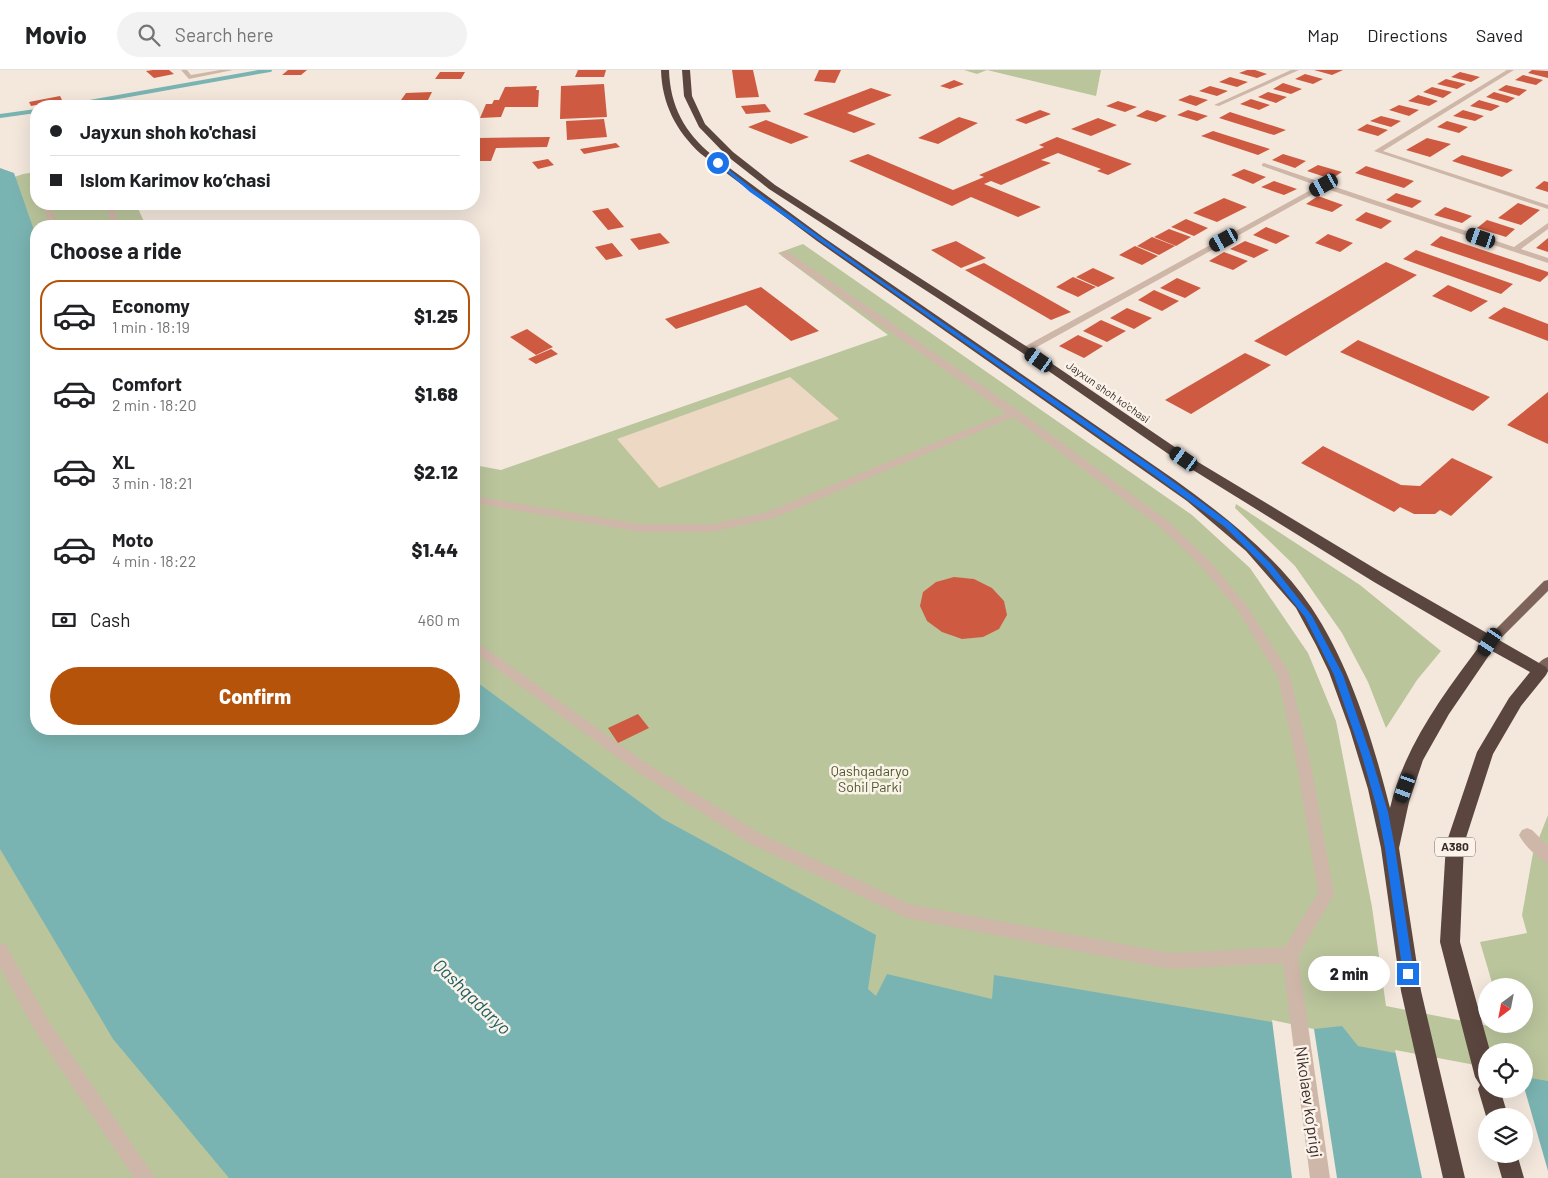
<!DOCTYPE html>
<html lang="en">
<head>
<meta charset="utf-8">
<style>
  :root { --surface:#fff; --page:#f2f2f2; --text:#202124; --muted:#757577; --line:#e0e0e0; --accent:#b45309 }
  body { margin:0; font-family:Barlow,sans-serif; background:var(--page); color:var(--text); height:100vh; display:flex; flex-direction:column; font-size:19px; white-space:nowrap }
  * { box-sizing:border-box; margin:0 }
  p { font-size:16px; color:var(--muted) }
  .icon { flex:none; width:28px; height:28px; fill:none; stroke:currentColor; stroke-width:2; stroke-linecap:round; stroke-linejoin:round }
  .map { position:relative; flex:1; overflow:hidden }
  .side { position:absolute; left:30px; top:150px; width:450px; height:515px; display:flex; flex-direction:column; background:var(--surface); border-radius:20px; box-shadow:0 5px 20px #0002 }
  .side>* { flex:none }
  .hud { position:absolute; left:30px; top:30px; width:450px; height:110px; border-radius:20px; box-shadow:0 5px 20px #0002; display:grid; align-content:center; height:110px; padding:0 20px; background:var(--surface) }
  .needle { width:32px; rotate:212deg }
  .tools { position:absolute; left:1478px; top:908px; display:grid; gap:10px }
  .tools a { display:grid; place-items:center; width:55px; height:55px; border-radius:50%; background:var(--surface); box-shadow:0 5px 20px #0002; font-size:25px }
  .end { position:absolute; width:22px; height:22px; margin:-11px; border:6px solid #1a73e8; background:#fff; box-shadow:0 0 0 2px #fff }
  .from { border-radius:50% }
  .bubble { position:absolute; height:35px; border-radius:18px; background:var(--surface); box-shadow:0 5px 20px #0002; font-size:16px; font-weight:800; line-height:35px; text-align:center }
  .car { position:absolute; width:15px; height:30px; margin:-15px -8px; border-radius:6px; box-shadow:0 0 4px 1px #0007; background:linear-gradient(#222 24%,#8ab4d8 0 40%,#222 0 76%,#8ab4d8 0 86%,#222 0) }
  .hud b { display:flex; align-items:center; gap:18px; height:48px; font-size:19px }
  .hud b+b { border-top:1px solid var(--line) }
  .hud i { width:12px; height:12px; background:var(--text) }
  ul { padding:0; list-style:none }
  li { display:flex; align-items:center; gap:15px; height:70px; margin:0 10px 8px; padding:0 10px; border:2px solid transparent; border-radius:20px }
  li div { flex:1 }
  li b { display:block; font-size:19px }
  li em { font-style:normal; font-weight:800 }
  li.active { border-color:var(--accent) }
  li>.icon { width:45px; height:45px; stroke-width:1.5 }
  h2 { padding:0 20px; font-size:22px; line-height:60px }
  .pay { display:flex; align-items:center; gap:12px; height:55px; padding:0 20px; font-size:19px }
  .pay p { margin-inline-start:auto }
  .cta { display:flex; gap:10px; margin-top:auto; padding:10px 20px }
  .cta a { flex:1; height:58px; border-radius:30px; background:var(--accent); color:#fff; font-size:20px; font-weight:800; line-height:58px; text-align:center }
  header { display:flex; align-items:center; gap:30px; box-sizing:border-box; height:70px; padding:0 25px; background:var(--surface); border-bottom:1px solid var(--line) }
  header strong { font-size:24px }
  nav { display:flex; gap:28px; margin-inline-start:auto; font-size:18px }
  .search { width:350px; height:45px; background:var(--page); display:flex; align-items:center; gap:12px; box-sizing:border-box; padding:0 18px; border-radius:28px; color:var(--muted); font-size:19px }
  .map>svg:first-child { display:block }
</style>
</head>
<body>
<header>
<strong>Movio</strong>
<div class="search"><svg class="icon" aria-label="search" viewBox="0 0 24 24"><circle cx="10" cy="10" r="6"/><path d="M15 15l6 6"/></svg>Search here</div>
<nav><a>Map</a><a>Directions</a><a>Saved</a></nav>
</header>
<div class="map">
<svg width="1548" height="1108" viewBox="0 0 1548 1108">
  <rect width="100%" height="100%" fill="#f4e8dd"/>
  <path fill="#bac59c" fill-rule="evenodd" d="M964 0H1101L1096 26 987 0 977 4Z
    M36 102V134H136L146 156H36V659H474V395L501 400 888 265 778 183 803 174 1192 445 1250 498 1308 583 1336 651 1372 837 1386 936 1504 959 1503 954H1524V916H1493L1480 872 1527 863 1522 845 1533 783 1548 745V1108H0V112L23 104ZM1486 981H1524V1019H1486ZM1486 1046H1524V1084H1486Z
    M1236 434 1360 515 1441 581 1417 610 1386 658 1368 612 1342 563 1295 496 1235 438Z"/>
  <path fill="#edd8c3" d="M790 307 839 349 659 418 617 369Z"/>
  <path fill="#7ab4b2" fill-rule="evenodd" d="M0 98 14 103 36 166V659H474V610L663 749 876 865 868 919 876 926 887 904 992 929 994 905 1314 959 1342 956 1358 976 1486 1000V1019H1524V1007L1548 1011V1108H229L113 969 0 779ZM1486 1046H1524V1084H1486Z"/>
  <path fill="#f4e8dd" fill-rule="evenodd" d="M1272 950 1314 959 1337 1108H1292Z
    M1395 980 1486 997V1019L1524 1017 1548 1101V1108H1422ZM1486 1046H1524V1084H1486Z"/>
  <g fill="none" stroke-linecap="round" stroke-linejoin="round">
    <path stroke="#7ab4b2" stroke-width="4" d="M67 36 270 0
      M0 46 36 41"/>
  </g>
  <path fill="#ce5b41" d="M153 0H169L174 4 154 8 146 1Z
    M288 0H307L301 5H282Z
    M578 0H606L604 7H575Z
    M732 0H753L759 27 736 28Z
    M819 0H841L835 13 814 11Z
    M1247 0H1255L1267 4 1257 8 1239 3Z
    M1314 0H1343L1332 5Z
    M1532 0 1548 1V8L1528 3Z
    M440 2H465L461 9H435Z
    M1460 2 1480 7 1471 12 1451 7Z
    M1305 4 1323 9 1313 14 1295 9Z
    M1523 5 1543 10 1536 15 1515 10Z
    M1230 7 1248 12 1237 17 1219 12Z
    M1446 9 1466 14 1457 19 1437 14Z
    M954 10 964 14 950 19 940 16Z
    M1283 13 1302 19 1291 24 1273 19Z
    M604 14 607 47 560 49 561 16Z
    M1506 15 1527 20 1519 26 1498 20Z
    M537 16 536 20H539L538 37H505L501 47 480 48 486 34H492L494 30H499L505 17Z
    M1210 16 1228 21 1217 26 1199 21Z
    M1432 17 1452 22 1443 28 1423 22Z
    M871 18 892 25 847 43 876 54 854 63 803 44Z
    M432 22 428 30H401L406 23Z
    M1268 22 1287 27 1276 33 1258 27Z
    M1494 22 1515 28 1507 33 1486 27Z
    M1190 25 1208 30 1196 36 1178 30Z
    M1418 25 1438 31 1429 36 1408 31Z
    M60 26 62 30 31 36 29 32Z
    M1251 29 1270 35 1259 40 1240 34Z
    M1479 30 1500 36 1491 41 1470 36Z
    M1118 31 1137 37 1125 42 1106 36Z
    M765 34 771 42 746 44 741 36Z
    M1399 35 1419 40 1409 46 1389 40Z
    M1040 40 1051 44 1026 54 1015 50Z
    M1147 40 1167 46 1156 52 1136 46Z
    M1188 40 1208 46 1197 51 1177 45Z
    M1463 40 1484 46 1475 51 1453 46Z
    M1230 42 1286 60 1274 65 1219 48Z
    M1381 46 1401 51 1391 57 1370 51Z
    M959 47 978 53 938 74 918 68Z
    M1098 48 1117 55 1091 66 1071 59Z
    M604 49 607 67 567 70 566 51Z
    M766 50 809 67 791 74 748 57Z
    M1447 51 1468 57 1459 63 1437 57Z
    M1367 54 1388 60 1378 66 1357 60Z
    M1213 61 1270 79 1258 85 1201 66Z
    M550 67 547 77 496 78 491 91H474V75L477 68Z
    M1057 67 1132 94 1108 105 1097 101 1101 99 1058 83 1041 90 1051 93 1001 115 991 111 984 114 1041 137 1018 147 971 127 952 136 849 91 868 84 953 120 984 107 979 105 1044 77 1039 75Z
    M1427 68 1451 74 1430 87 1406 80Z
    M616 73 620 77 584 84 580 79Z
    M1283 84 1306 91 1295 98 1272 90Z
    M1462 85 1513 100 1502 107 1452 91Z
    M548 89 554 95 538 99 532 92Z
    M1318 95 1342 102 1331 109 1307 101Z
    M1366 96 1414 111 1404 118 1355 103Z
    M1244 99 1266 107 1253 114 1231 105Z
    M1274 111 1297 119 1284 125 1261 117Z
    M1544 111 1548 112V122L1535 118Z
    M1396 123 1422 131 1412 138 1386 130Z
    M1318 126 1343 135 1332 142 1306 134Z
    M1224 128 1247 137 1217 152 1193 143Z
    M1518 133 1540 140 1521 155 1498 148Z
    M1445 137 1472 146 1462 153 1434 145Z
    M608 138 624 157 608 160 592 141Z
    M1366 142 1392 151 1381 159 1355 150Z
    M1186 149 1208 158 1194 166 1171 157Z
    M1487 150 1515 159 1506 167 1477 158Z
    M1266 157 1290 166 1276 174 1253 165Z
    M1169 159 1191 167 1176 176 1154 167Z
    M660 163 670 173 639 180 630 169Z
    M1328 164 1353 173 1340 182 1315 173Z
    M1441 166 1548 202V205L1540 212 1430 175Z
    M1152 167 1175 176 1159 185 1137 176Z
    M1548 168V182L1536 178Z
    M956 171 986 188 961 198 931 180Z
    M1245 171 1269 180 1254 188 1230 179Z
    M612 173 623 186 606 190 595 177Z
    M1135 176 1158 186 1142 195 1119 185Z
    M1416 180 1513 214 1501 224 1403 189Z
    M1224 182 1248 191 1233 200 1209 191Z
    M1386 192 1417 205 1286 286 1254 271Z
    M984 193 1071 242 1051 250 965 200Z
    M1093 198 1115 208 1098 217 1076 207Z
    M1073 207 1096 217 1078 227 1056 217Z
    M1177 208 1201 218 1185 228 1160 218Z
    M1448 215 1488 231 1471 242 1432 226Z
    M761 217 819 261 791 271 746 235 676 259 665 249Z
    M1154 220 1179 231 1162 241 1138 230Z
    M1504 237 1548 254V271L1488 248Z
    M1127 238 1152 248 1134 259 1110 248Z
    M1101 250 1126 261 1107 272 1083 261Z
    M527 259 553 277 536 285 510 267Z
    M1078 265 1103 276 1084 288 1059 276Z
    M1358 270 1490 327 1473 341 1340 282Z
    M551 279 558 284 536 294 528 289Z
    M1245 283 1271 295 1191 344 1165 330Z
    M1548 322V374L1507 355Z
    M1323 376 1401 415 1420 416 1452 388 1493 407 1451 446 1440 440 1435 444H1414L1400 437 1394 442 1301 393Z
    M954 507 974 509 992 518 1004 531 1007 545 999 559 983 567 962 569 942 562 927 551 920 536 923 522 936 512Z
    M638 644 649 658 618 673 608 658Z"/>
  <g fill="none" stroke-linecap="round" stroke-linejoin="round">
    <path fill="#ceb7a8" fill-rule="evenodd" d="M181 0H187L191 5 220 0H233L189 9Z
      M1291 0H1299L1219 36 1214 35Z
      M1507 0H1514L1383 81 1548 135V139L1374 81Z
      M1264 93 1514 177 1548 153V159L1521 179 1548 188V193L1324 118 1028 282H1022V278L1318 116 1262 96V94Z
      M33 102H36V108L32 106Z
      M42 134H50L58 156H50Z
      M104 134H112L121 156H113Z
      M782 182H788L1019 341 1168 451 1208 489 1247 536 1289 602 1311 695 1334 824 1298 886 1330 1108H1310L1283 893 1170 899 907 848 751 774 636 701 474 582V570L646 693 761 764 909 834 1170 883 1285 877 1318 823 1297 695 1278 607 1239 542 1200 495 1160 457 1013 347 774 448 712 462H640L474 433V426L640 454H712L767 442 1006 343 782 186Z
      M1527 758 1532 760 1548 776V793C1538 789 1524 775 1519 765L1522 760Z
      M0 873 6 875 46 947 155 1108H134L34 959 0 897Z"/>
    <path fill="#7d6359" fill-rule="evenodd" d="M1548 510V521L1494 575H1486L1484 572 1486 569 1544 511Z
      M1548 587V601L1540 606 1535 605 1533 601C1537 595 1541 589 1548 587Z"/>
    <path fill="#5b463f" fill-rule="evenodd" d="M661 0H669C670 36 685 63 712 85L823 167 1175 410C1225 446 1276 486 1311 537 1350 595 1373 671 1390 738 1404 676 1444 624 1481 574L1374 512 1180 392 1021 282 769 119 727 86 699 57 684 26 682 0H690L692 26 705 54 733 82 775 115 1029 278 1188 386 1384 504 1546 597 1548 601 1546 605 1521 636 1493 684 1464 774 1460 872 1490 981H1486V1019H1500L1508 1046H1486L1478 1019 1480 1015 1475 1007 1440 872 1446 774 1477 682 1509 628 1530 602 1492 581 1449 644 1423 690 1409 732 1399 778 1421 921 1465 1108H1443L1401 921 1381 778 1368 719 1350 660 1329 602 1316 575 1296 538 1246 481 1187 431 817 171 701 84C676 61 662 34 661 0Z
      M1495 1084H1517L1524 1108H1502Z"/>
  </g>
  <path fill="#1a73e8" d="M716 92H719L753 119 875 206 1156 399 1230 453 1271 494 1312 546 1343 605 1371 686 1388 742 1395 778 1414 904 1412 907 1408 909 1405 907 1403 904 1385 778 1378 742 1362 686 1334 605 1305 547 1266 498 1225 457 1151 403 750 122Z"/>
  <g text-anchor="middle" stroke-width="5" stroke-linejoin="round" paint-order="stroke">
    <g font-size="11" fill="#3a2d29" stroke="#fbf2ea">
      <text transform="translate(1108 322) rotate(35)" y="4">Jayxun shoh ko'chasi</text>
    </g>
    <rect fill="#fbf2ea" stroke="#746863" stroke-width="1" x="1435" y="767.5" width="40" height="19" rx="4"/>
    <g font-size="12" font-weight="bold" fill="#3a2d29">
      <text x="1455" y="781">A380</text>
    </g>
    <g font-size="14" fill="#4c5a2a" stroke="#fbf2ea">
      <text x="870" y="706">Qashqadaryo<tspan x="870" dy="16">Sohil Parki</tspan></text>
    </g>
    <g font-size="16" fill="#3a2d29" stroke="#fbf2ea">
      <text transform="translate(1309 1032) rotate(82)" y="6">Nikolaev ko‘prigi</text>
    </g>
    <g font-size="18" font-style="italic" fill="#1b5e5f" stroke="#fbf2ea">
      <text transform="translate(472 927) rotate(44)" y="6">Qashqadaryo</text>
    </g>
  </g>
</svg>
<div class="tools">
<a><svg class="needle" viewBox="-14 -14 28 28"><path d="M0-13l5 13h-10z" fill="#e53935"/><path d="M0 13l5-13h-10z" fill="#757577"/></svg></a>
<a><svg class="icon" aria-label="locate" viewBox="0 0 24 24"><circle cx="12" cy="12" r="6"/><path d="M12 2v4M12 18v4M2 12h4M18 12h4"/></svg></a>
<a><svg class="icon" aria-label="layers" viewBox="0 0 24 24"><path d="M12 4l9 5-9 5-9-5zM3 14l9 5 9-5"/></svg></a>
</div>
<i class="end from" style="left:718px;top:93px"></i>
<i class="end" style="left:1408px;top:904px"></i>
<div class="bubble" style="left:1308px;top:886px;width:82px">2 min</div>
<i class="car" style="left:1324px;top:115px;rotate:241deg"></i>
<i class="car" style="left:1481px;top:168px;rotate:289deg"></i>
<i class="car" style="left:1224px;top:170px;rotate:241deg"></i>
<i class="car" style="left:1039px;top:290px;rotate:305deg"></i>
<i class="car" style="left:1184px;top:389px;rotate:305deg"></i>
<i class="car" style="left:1490px;top:572px;rotate:214deg"></i>
<i class="car" style="left:1405px;top:718px;rotate:200deg"></i>
<div class="hud">
<b><i class="from"></i>Jayxun shoh ko'chasi</b>
<b><i></i>Islom Karimov ko‘chasi</b>
</div>
<section class="side">
<h2>Choose a ride</h2>
<ul>
<li class="active"><svg class="icon" aria-label="car" viewBox="0 0 24 24"><path d="M5 17H2v-5l4-1 3-4h7l3 4 3 1v5h-3M9 17h6M6 11h13"/><circle cx="7" cy="17" r="2"/><circle cx="17" cy="17" r="2"/></svg><div><b>Economy</b><p>1 min · 18:19</p></div><em>$1.25</em></li>
<li><svg class="icon" aria-label="car" viewBox="0 0 24 24"><path d="M5 17H2v-5l4-1 3-4h7l3 4 3 1v5h-3M9 17h6M6 11h13"/><circle cx="7" cy="17" r="2"/><circle cx="17" cy="17" r="2"/></svg><div><b>Comfort</b><p>2 min · 18:20</p></div><em>$1.68</em></li>
<li><svg class="icon" aria-label="car" viewBox="0 0 24 24"><path d="M5 17H2v-5l4-1 3-4h7l3 4 3 1v5h-3M9 17h6M6 11h13"/><circle cx="7" cy="17" r="2"/><circle cx="17" cy="17" r="2"/></svg><div><b>XL</b><p>3 min · 18:21</p></div><em>$2.12</em></li>
<li><svg class="icon" aria-label="car" viewBox="0 0 24 24"><path d="M5 17H2v-5l4-1 3-4h7l3 4 3 1v5h-3M9 17h6M6 11h13"/><circle cx="7" cy="17" r="2"/><circle cx="17" cy="17" r="2"/></svg><div><b>Moto</b><p>4 min · 18:22</p></div><em>$1.44</em></li>
</ul>
<div class="pay"><svg class="icon" aria-label="cash" viewBox="0 0 24 24"><path d="M3 7h18v10H3z"/><circle cx="12" cy="12" r="2"/></svg>Cash<p>460 m</p></div>
<div class="cta"><a>Confirm</a></div>
</section>
</div>
</body>
</html>
